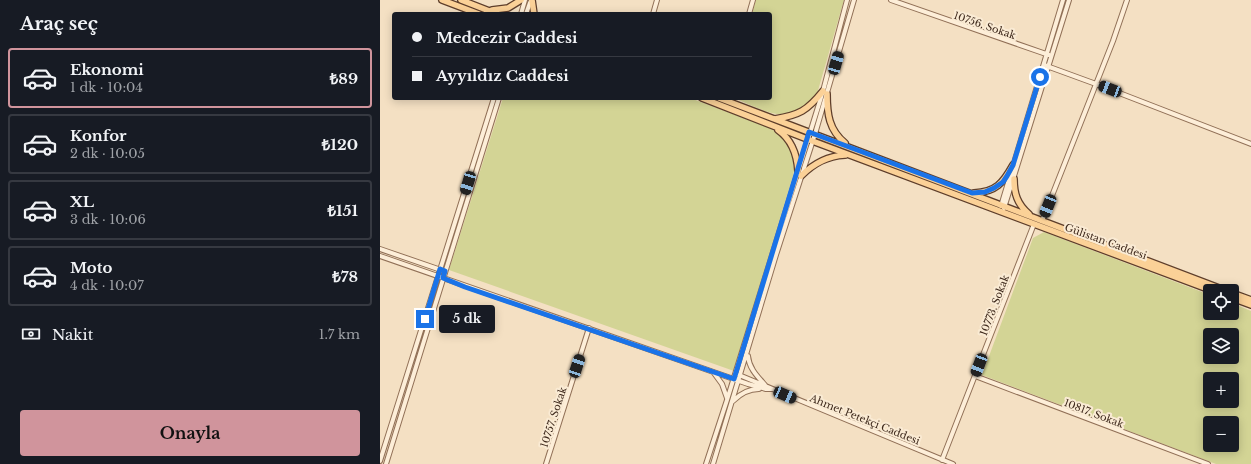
<!DOCTYPE html>
<html lang="tr">
<head>
<meta charset="utf-8">
<style>
  :root { --surface:#171b24; --page:#20242c; --text:#f1f3f6; --muted:#9ea1a6; --line:#363941; --accent:#d0949c }
  body { margin:0; font-family:"Libre Baskerville",serif; background:var(--page); color:var(--text); height:100vh; display:flex; flex-direction:column; font-size:15px; white-space:nowrap }
  * { box-sizing:border-box; margin:0 }
  p { font-size:13px; color:var(--muted) }
  .icon { flex:none; width:22px; height:22px; fill:none; stroke:currentColor; stroke-width:2; stroke-linecap:round; stroke-linejoin:round }
  .map { position:relative; flex:1; overflow:hidden }
  .sheet { display:flex; flex-direction:column; background:var(--surface); width:380px }
  .sheet>* { flex:none }
  .hud { position:absolute; left:12px; top:12px; width:380px; height:88px; border-radius:4px; box-shadow:0 2px 10px #0003; display:grid; align-content:center; height:88px; padding:0 20px; background:var(--surface) }
  .buttons { position:absolute; left:823px; top:284px; display:grid; gap:8px }
  .buttons a { display:grid; place-items:center; width:36px; height:36px; border-radius:4px; background:var(--surface); box-shadow:0 2px 10px #0003; font-size:20px }
  .end { position:absolute; width:18px; height:18px; margin:-9px; border:5px solid #1a73e8; background:#fff; box-shadow:0 0 0 2px #fff }
  .from { border-radius:50% }
  .bubble { position:absolute; height:28px; border-radius:4px; background:var(--surface); box-shadow:0 2px 10px #0003; font-size:13px; font-weight:700; line-height:28px; text-align:center }
  .car { position:absolute; width:12px; height:24px; margin:-12px -6px; border-radius:5px; box-shadow:0 0 3px 1px #0007; background:linear-gradient(#222 24%,#8ab4d8 0 40%,#222 0 76%,#8ab4d8 0 86%,#222 0) }
  .hud b { display:flex; align-items:center; gap:14px; height:38px; font-size:15px }
  .hud b+b { border-top:1px solid var(--line) }
  .hud i { width:10px; height:10px; background:var(--text) }
  ul { padding:0; list-style:none }
  li { display:flex; align-items:center; gap:12px; height:60px; margin:0 8px 6px; padding:0 12px; border:2px solid var(--line); border-radius:4px }
  li div { flex:1 }
  li b { display:block; font-size:15px }
  li em { font-style:normal; font-weight:700 }
  li.active { border-color:var(--accent) }
  li>.icon { width:36px; height:36px; stroke-width:1.5 }
  h2 { padding:0 20px; font-size:18px; line-height:48px }
  .pay { display:flex; align-items:center; gap:10px; height:44px; padding:0 20px; font-size:15px }
  .pay p { margin-inline-start:auto }
  .cta { display:flex; gap:8px; margin-top:auto; padding:8px 20px }
  .cta a { flex:1; height:46px; border-radius:4px; background:var(--accent); color:#111; font-size:16px; font-weight:700; line-height:46px; text-align:center }
  main { display:flex; flex:1; min-height:0 }
  .map>svg:first-child { display:block }
</style>
</head>
<body>
<main>
<section class="sheet">
<h2>Araç seç</h2>
<ul>
<li class="active"><svg class="icon" aria-label="car" viewBox="0 0 24 24"><path d="M5 17H2v-5l4-1 3-4h7l3 4 3 1v5h-3M9 17h6M6 11h13"/><circle cx="7" cy="17" r="2"/><circle cx="17" cy="17" r="2"/></svg><div><b>Ekonomi</b><p>1 dk · 10:04</p></div><em>₺89</em></li>
<li><svg class="icon" aria-label="car" viewBox="0 0 24 24"><path d="M5 17H2v-5l4-1 3-4h7l3 4 3 1v5h-3M9 17h6M6 11h13"/><circle cx="7" cy="17" r="2"/><circle cx="17" cy="17" r="2"/></svg><div><b>Konfor</b><p>2 dk · 10:05</p></div><em>₺120</em></li>
<li><svg class="icon" aria-label="car" viewBox="0 0 24 24"><path d="M5 17H2v-5l4-1 3-4h7l3 4 3 1v5h-3M9 17h6M6 11h13"/><circle cx="7" cy="17" r="2"/><circle cx="17" cy="17" r="2"/></svg><div><b>XL</b><p>3 dk · 10:06</p></div><em>₺151</em></li>
<li><svg class="icon" aria-label="car" viewBox="0 0 24 24"><path d="M5 17H2v-5l4-1 3-4h7l3 4 3 1v5h-3M9 17h6M6 11h13"/><circle cx="7" cy="17" r="2"/><circle cx="17" cy="17" r="2"/></svg><div><b>Moto</b><p>4 dk · 10:07</p></div><em>₺78</em></li>
</ul>
<div class="pay"><svg class="icon" aria-label="cash" viewBox="0 0 24 24"><path d="M3 7h18v10H3z"/><circle cx="12" cy="12" r="2"/></svg>Nakit<p>1.7 km</p></div>
<div class="cta"><a>Onayla</a></div>
</section>
<div class="map">
<svg width="871" height="464" viewBox="0 0 871 464">
  <rect width="100%" height="100%" fill="#f4e0c3"/>
  <path fill="#d3d495" fill-rule="evenodd" d="M376 0H464L437 94C412 129 385 111 354 98H390V14H372Z
    M123 98H310L390 128 399 134 409 146 413 155 415 166 413 176 354 371 69 270Z
    M664 232 830 295V313H852V303L871 311V464H836L602 375 653 238ZM830 335H852V357H830ZM830 379H852V401H830ZM830 423H852V445H830Z"/>
  <g fill="none" stroke-linecap="round" stroke-linejoin="round">
    <g stroke="#917057" stroke-width="6">
      <path id="minor" d="M511 0 669 55
        M141 14 145 0
        M146 14 151 0
        M273 14 277 0
        M369 14 373 0
        M664 65 716 84 871 144
        M621 206 683 0
        M624 208 689 0
        M662 221 733 41 747 0
        M0 249 61 270
        M0 256 368 384 386 389H392
        M368 356C369 368 377 376 385 385
        M334 373 342 384 347 398
        M359 375 573 464
        M595 376 828 464
        M353 401C360 394 369 389 379 389
        M562 460 654 224
        M0 461 114 98
        M6 464 119 98
        M166 464 209 328
        M326 464 347 400 443 91 467 0
        M333 464 396 255 435 134 474 0"/>
    </g>
    <g stroke="#5e3e2b" stroke-width="8">
      <path id="major" d="M62 0 99 14
        M81 0 117 14
        M152 0 154 14
        M112 10 128 8 141 0
        M447 94C447 114 449 130 465 143
        M322 98 427 139 833 291
        M339 98 847 291
        M395 119C419 115 427 111 443 91
        M398 130C412 140 417 154 418 171
        M421 176C434 163 447 156 465 155
        M634 179C634 193 637 204 649 214
        M594 193C616 192 623 183 633 165
        M852 293 871 300
        M852 298 871 305"/>
    </g>
    <use href="#minor" stroke="#fdeed8" stroke-width="4"/>
    <use href="#major" stroke="#fbd197" stroke-width="5.5"/>
  </g>
  <g fill="none" stroke-linecap="round" stroke-linejoin="round">
    <path stroke="#1a73e8" stroke-width="5" d="M45 319 60 269 65 271 63 278 85 287 354 379 429 132 592 193 605 192 614 188 623 182 627 176 633 165 660 77"/>
  </g>
  <g text-anchor="middle" stroke-width="4" stroke-linejoin="round" paint-order="stroke">
    <g font-size="10" fill="#3f2a1d" stroke="#faebd4">
      <text transform="translate(605 25) rotate(19)" y="4">10756. Sokak</text>
      <text transform="translate(726 241) rotate(20)" y="4">Gülistan Caddesi</text>
      <text transform="translate(614 305) rotate(-69)" y="4">10773. Sokak</text>
      <text transform="translate(714 413) rotate(21)" y="4">10817. Sokak</text>
      <text transform="translate(173 417) rotate(-72)" y="4">10757. Sokak</text>
      <text transform="translate(485 419) rotate(22)" y="4">Ahmet Petekçi Caddesi</text>
    </g>
  </g>
</svg>
<div class="buttons">
<a><svg class="icon" aria-label="locate" viewBox="0 0 24 24"><circle cx="12" cy="12" r="6"/><path d="M12 2v4M12 18v4M2 12h4M18 12h4"/></svg></a>
<a><svg class="icon" aria-label="layers" viewBox="0 0 24 24"><path d="M12 4l9 5-9 5-9-5zM3 14l9 5 9-5"/></svg></a>
<a>+</a>
<a>−</a>
</div>
<i class="end from" style="left:660px;top:77px"></i>
<i class="end" style="left:45px;top:319px"></i>
<div class="bubble" style="left:59px;top:305px;width:56px">5 dk</div>
<i class="car" style="left:456px;top:63px;rotate:16deg"></i>
<i class="car" style="left:730px;top:89px;rotate:291deg"></i>
<i class="car" style="left:88px;top:183px;rotate:197deg"></i>
<i class="car" style="left:668px;top:206px;rotate:202deg"></i>
<i class="car" style="left:599px;top:365px;rotate:201deg"></i>
<i class="car" style="left:197px;top:366px;rotate:18deg"></i>
<i class="car" style="left:405px;top:395px;rotate:113deg"></i>
<div class="hud">
<b><i class="from"></i>Medcezir Caddesi</b>
<b><i></i>Ayyıldız Caddesi</b>
</div>
</div>
</main>
</body>
</html>
